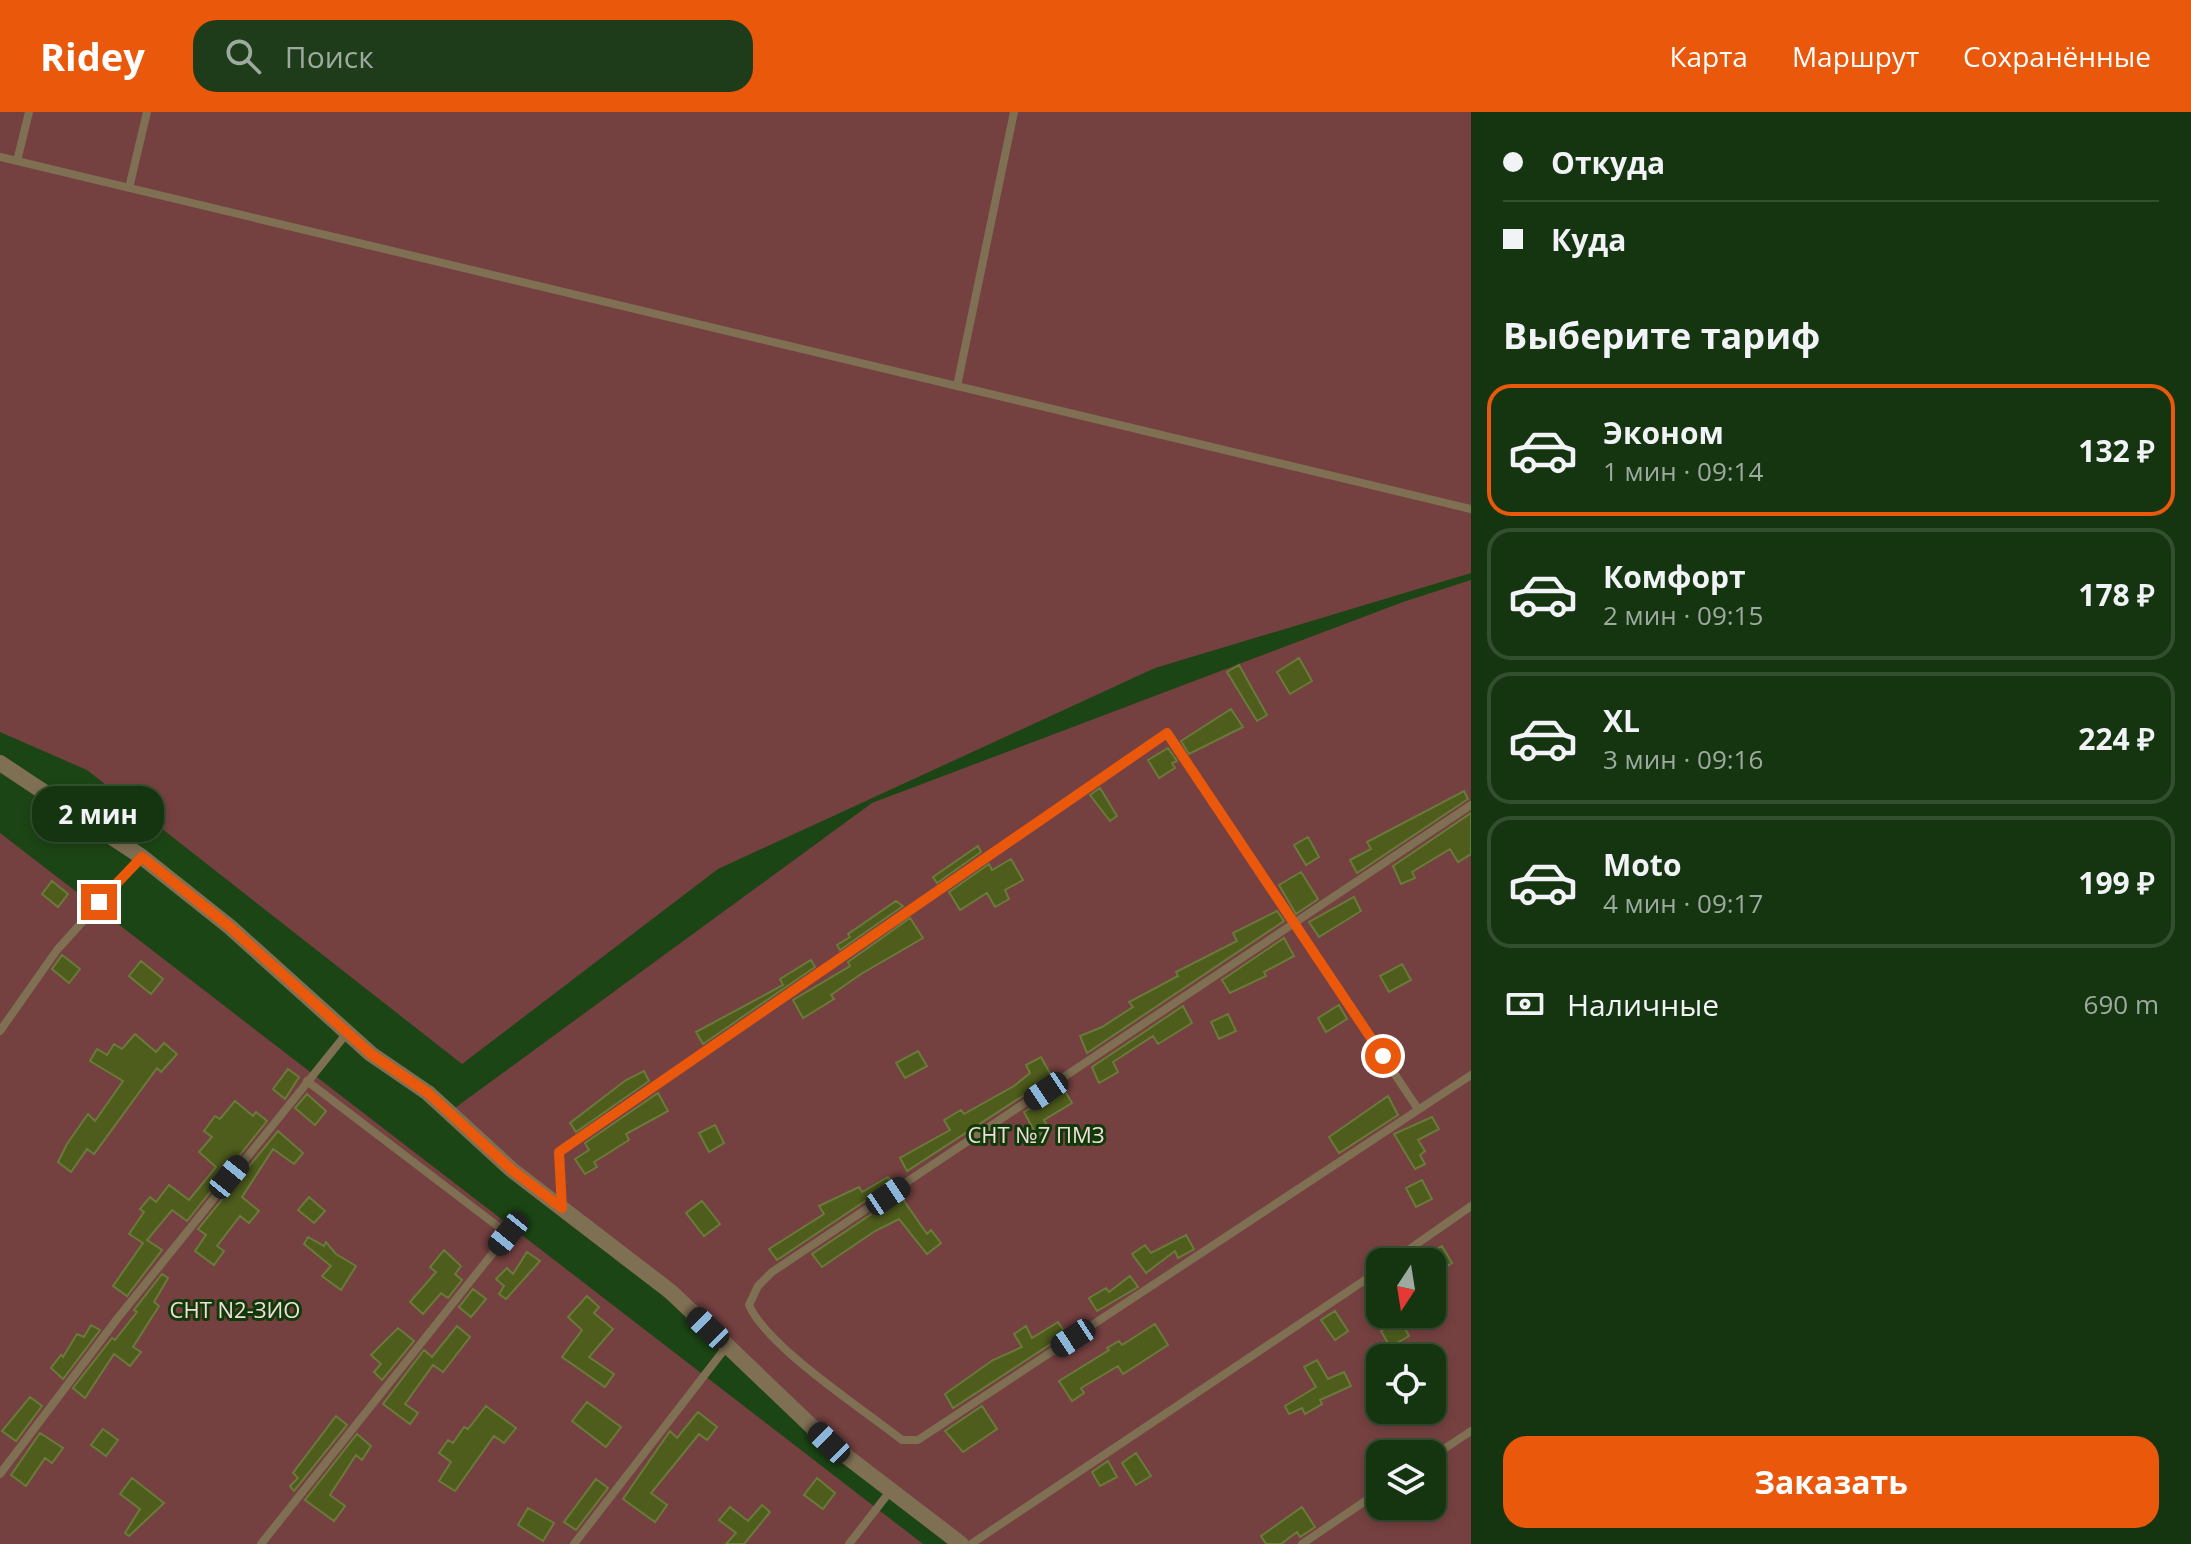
<!DOCTYPE html>
<html lang="ru">
<head>
<meta charset="utf-8">
<style>
  :root { --surface:#153410; --page:#1e3c19; --text:#f1f3f6; --muted:#9daa9f; --line:#344f30; --accent:#ea580c }
  body { margin:0; font-family:"Open Sans",sans-serif; background:var(--page); color:var(--text); height:100vh; display:flex; flex-direction:column; font-size:30px; white-space:nowrap }
  * { box-sizing:border-box; margin:0 }
  p { font-size:26px; color:var(--muted) }
  .icon { flex:none; width:44px; height:44px; fill:none; stroke:currentColor; stroke-width:2; stroke-linecap:round; stroke-linejoin:round }
  .map { position:relative; flex:1; overflow:hidden }
  .side { display:flex; flex-direction:column; background:var(--surface); width:720px }
  .side>* { flex:none }
  .guide { display:grid; align-content:center; height:176px; padding:0 32px; background:var(--surface) }
  .needle { width:52px; rotate:192deg }
  .controls { position:absolute; left:1366px; top:1136px; display:grid; gap:16px }
  .controls a { display:grid; place-items:center; width:80px; height:80px; border-radius:16px; background:var(--surface); box-shadow:0 4px 12px #0003,0 0 0 2px var(--line); font-size:40px }
  .end { position:absolute; width:36px; height:36px; margin:-18px; border:10px solid #ea580c; background:#fff; box-shadow:0 0 0 4px #fff }
  .from { border-radius:50% }
  .bubble { position:absolute; height:56px; border-radius:24px; background:var(--surface); box-shadow:0 4px 12px #0003,0 0 0 2px var(--line); font-size:26px; font-weight:700; line-height:56px; text-align:center }
  .car { position:absolute; width:24px; height:48px; margin:-24px -12px; border-radius:10px; box-shadow:0 0 6px 2px #0007; background:linear-gradient(#222 24%,#8ab4d8 0 40%,#222 0 76%,#8ab4d8 0 86%,#222 0) }
  .guide b { display:flex; align-items:center; gap:28px; height:76px; font-size:30px }
  .guide b+b { border-top:2px solid var(--line) }
  .guide i { width:20px; height:20px; background:var(--text) }
  ul { padding:0; list-style:none }
  li { display:flex; align-items:center; gap:24px; height:132px; margin:0 16px 12px; padding:0 16px; border:4px solid var(--line); border-radius:24px }
  li div { flex:1 }
  li b { display:block; font-size:30px }
  li em { font-style:normal; font-weight:700 }
  li.active { border-color:var(--accent) }
  li>.icon { width:72px; height:72px; stroke-width:1.5 }
  h2 { padding:0 32px; font-size:36px; line-height:96px }
  .pay { display:flex; align-items:center; gap:20px; height:88px; padding:0 32px; font-size:30px }
  .pay p { margin-inline-start:auto }
  .action { display:flex; gap:16px; margin-top:auto; padding:16px 32px }
  .action a { flex:1; height:92px; border-radius:24px; background:var(--accent); color:#fff; font-size:32px; font-weight:700; line-height:92px; text-align:center }
  header { display:flex; align-items:center; gap:48px; box-sizing:border-box; height:112px; padding:0 40px; background:var(--accent); color:#fff }
  header strong { font-size:38px }
  nav { display:flex; gap:44px; margin-inline-start:auto; font-size:28px }
  .search { width:560px; height:72px; background:var(--page); display:flex; align-items:center; gap:20px; box-sizing:border-box; padding:0 28px; border-radius:24px; color:var(--muted); font-size:30px }
  main { display:flex; flex:1; min-height:0 }
  .map>svg:first-child { display:block }
</style>
</head>
<body>
<header>
<strong>Ridey</strong>
<div class="search"><svg class="icon" aria-label="search" viewBox="0 0 24 24"><circle cx="10" cy="10" r="6"/><path d="M15 15l6 6"/></svg>Поиск</div>
<nav><a>Карта</a><a>Маршрут</a><a>Сохранённые</a></nav>
</header>
<main>
<div class="map">
<svg width="1471" height="1432" viewBox="0 0 1471 1432">
  <rect width="100%" height="100%" fill="#1c4515"/>
  <path fill="#754040" fill-rule="evenodd" d="M0 0H1471V461L1155 556 718 757 462 952 87 658 0 620Z
    M1471 468V1432H971L891 1378 448 1001 872 691 1403 490ZM1380 1150H1432V1202H1380ZM1380 1246H1432V1298H1380ZM1380 1342H1432V1394H1380Z
    M0 721 923 1432H0Z"/>
  <path fill="#4e5c1c" stroke="#6a7a3b" stroke-width="2" d="M1299 546 1312 569 1290 582 1277 560Z
    M1239 553 1267 603 1257 609 1227 560Z
    M1231 597 1243 615 1189 642 1181 629Z
    M1168 636 1177 649 1172 651 1175 656 1159 666 1148 648Z
    M1100 676 1117 704 1110 709 1090 683Z
    M1464 679 1468 687 1357 761 1350 748 1371 737 1367 730Z
    M1471 701V742L1458 750 1450 737 1412 760 1415 766 1401 772 1393 754Z
    M1308 725 1319 745 1306 753 1294 733Z
    M978 734 981 740 937 771 933 765Z
    M1011 747 1023 768 1005 778 1009 787 995 795 987 781 960 798 949 780 989 752 992 758Z
    M1301 760 1318 787 1296 802 1279 773Z
    M52 769 68 782 58 795 42 782Z
    M1354 785 1361 799 1319 825 1309 810Z
    M896 789 903 794 840 838 837 833 850 825 848 822Z
    M1277 799 1284 809 1087 941 1080 924 1102 915 1133 895 1129 890 1178 864 1176 860 1237 829 1233 821Z
    M910 806 923 826 861 862 831 883 834 887 803 906 793 888 850 854 848 850Z
    M1284 826 1294 844 1264 860 1266 864 1230 881 1222 868Z
    M62 843 80 857 69 871 52 857Z
    M811 848 815 855 703 932 696 920 783 873 780 867Z
    M141 849 163 867 151 882 129 864Z
    M1402 852 1411 868 1389 880 1380 864Z
    M1339 893 1347 907 1326 920 1318 906Z
    M1183 894 1192 911 1158 932 1153 924 1113 950 1118 960 1099 971 1092 955Z
    M1228 902 1236 919 1219 927 1211 910Z
    M135 922 156 940 164 931 177 942 161 960 157 956 94 1042 87 1037 71 1060 58 1050 67 1032 88 1002 95 1009 123 969 90 949 97 937 107 943 114 932 122 937Z
    M918 939 927 954 905 966 896 951Z
    M1041 945 1052 965 907 1059 900 1046 950 1018 944 1008 961 998 964 1002 1014 974 1030 961 1026 953Z
    M288 957 299 965 285 987 273 977Z
    M644 959 649 969 576 1020 570 1011 626 968Z
    M1063 976 1072 991 1044 1008 1049 1018 1037 1024 1024 1000Z
    M658 981 668 999 626 1022 629 1028 594 1050 597 1055 585 1062 575 1047 589 1038 585 1031Z
    M307 982 326 999 315 1013 295 996Z
    M1388 984 1398 1003 1339 1041 1329 1025Z
    M235 989 253 1004 256 1000 267 1009 187 1109 172 1098 147 1128 162 1138 127 1184 113 1174 143 1131 129 1122 144 1100 140 1097 150 1085 156 1090 169 1073 189 1088 216 1055 199 1040 212 1025 204 1019 215 1004 220 1007Z
    M1432 1005 1439 1017 1418 1028 1425 1039 1420 1043 1425 1052 1415 1057 1394 1022Z
    M715 1013 724 1031 709 1040 699 1021Z
    M278 1019 303 1041 294 1052 273 1037 242 1085 259 1099 249 1111 240 1104 217 1134 224 1139 214 1153 195 1139 206 1123 198 1117Z
    M888 1065 892 1071 777 1148 769 1137 824 1102 819 1094 859 1075 862 1080Z
    M1422 1068 1432 1087 1416 1095 1406 1076Z
    M900 1083 927 1122 931 1118 941 1131 927 1142 899 1107 875 1119 822 1155 812 1142Z
    M309 1085 325 1099 314 1111 298 1098Z
    M702 1089 720 1112 704 1124 686 1101Z
    M1186 1123 1194 1137 1178 1146 1175 1139 1146 1161 1132 1142 1145 1133 1151 1141Z
    M308 1125 324 1134 326 1130 336 1142 356 1154 341 1178 322 1164 331 1154 304 1132Z
    M1442 1134 1452 1151 1436 1161 1426 1143Z
    M444 1138 461 1154 455 1162 462 1168 448 1186 441 1181 423 1202 410 1190 436 1160 430 1155Z
    M527 1140 540 1149 506 1187 499 1182 504 1174 496 1167 507 1156 513 1162Z
    M162 1162 168 1166 154 1190 159 1194 133 1235 141 1240 130 1254 114 1242 85 1286 73 1276 112 1226 115 1228 137 1200 134 1198Z
    M1130 1164 1138 1175 1097 1199 1089 1186 1106 1176 1109 1180Z
    M473 1177 486 1187 471 1205 459 1195Z
    M587 1184 599 1195 594 1201 613 1217 589 1245 614 1262 605 1275 562 1245 582 1218 568 1205Z
    M1335 1199 1348 1219 1335 1228 1321 1208Z
    M1400 1208 1409 1224 1390 1235 1381 1219Z
    M1058 1210 1066 1222 953 1296 945 1282 993 1248 1022 1235 1014 1222 1026 1214 1032 1226Z
    M1155 1212 1168 1233 1123 1262 1118 1254 1081 1276 1084 1281 1072 1289 1059 1269 1109 1238 1107 1236 1119 1229 1122 1233Z
    M91 1213 100 1218 63 1267 51 1256 61 1243 63 1245 77 1222 84 1225Z
    M457 1214 470 1225 443 1260 433 1253 405 1292 418 1301 410 1312 383 1292 424 1238 432 1245Z
    M398 1216 414 1229 382 1268 374 1260 381 1252 371 1243Z
    M1317 1248 1328 1267 1344 1260 1351 1274 1320 1288 1322 1292 1305 1302 1302 1296 1289 1302 1285 1294 1316 1275 1304 1255Z
    M30 1285 42 1294 16 1329 2 1319Z
    M587 1290 621 1315 606 1335 572 1309Z
    M486 1294 516 1316 504 1331 494 1324 455 1379 439 1369 451 1350 439 1341 448 1328 453 1331 464 1315 468 1317Z
    M982 1294 997 1317 963 1340 945 1319Z
    M698 1300 717 1315 707 1328 699 1322 651 1381 667 1393 655 1410 623 1387 670 1319 677 1326Z
    M336 1304 347 1313 294 1379 290 1374 298 1366 293 1361Z
    M103 1317 118 1328 106 1344 91 1333Z
    M40 1321 63 1336 52 1351 45 1346 26 1374 11 1363Z
    M357 1322 371 1334 362 1348 356 1343 330 1383 345 1394 334 1409 305 1388Z
    M1136 1341 1151 1364 1136 1373 1122 1351Z
    M1108 1349 1117 1365 1100 1374 1092 1360Z
    M132 1366 164 1391 129 1424 125 1421 140 1397 120 1382Z
    M817 1366 835 1381 823 1397 804 1383Z
    M596 1367 608 1376 576 1418 564 1410Z
    M762 1393 770 1400 744 1432H726L736 1421 719 1408 730 1395 748 1409Z
    M1302 1395 1315 1415 1300 1425 1297 1420 1281 1432H1266L1261 1424Z
    M528 1396 554 1411 543 1429 518 1413Z"/>
  <g fill="none" stroke-linecap="round" stroke-linejoin="round">
    <path stroke="#7f6f53" stroke-width="8" d="M0 45 1471 397
      M17 49 29 0
      M129 76 147 0
      M957 274 1014 0
      M1471 693 772 1160 758 1174 749 1193C767 1235 863 1297 902 1328H918L1471 963
      M0 919 57 838 141 745
      M562 1094 559 1040 1167 621 1418 997
      M1391 1150 1471 1094
      M1432 1345 1471 1319
      M0 1362 117 1207 347 921
      M261 1432 508 1122 307 969
      M574 1432 727 1234
      M849 1432 891 1378
      M971 1432 1380 1158
      M1302 1432 1380 1379"/>
    <path stroke="#7f6f53" stroke-width="16" d="M0 651 142 745 230 815 371 942 428 981 512 1058 671 1180 829 1331 961 1432"/>
  </g>
  <g fill="none" stroke-linecap="round" stroke-linejoin="round">
    <path stroke="#ea580c" stroke-width="10" d="M99 790 142 745 230 815 371 942 428 981 512 1058 562 1096 559 1040 1167 621 1383 944"/>
  </g>
  <g text-anchor="middle" stroke-width="6" stroke-linejoin="round" paint-order="stroke">
    <g font-size="22" fill="#f3dcda" stroke="#103a09">
      <text x="1036" y="1031">СНТ №7 ПМЗ</text>
      <text x="235" y="1206">СНТ N2-ЗИО</text>
    </g>
  </g>
</svg>
<div class="controls">
<a><svg class="needle" viewBox="-14 -14 28 28"><path d="M0-13l5 13h-10z" fill="#e53935"/><path d="M0 13l5-13h-10z" fill="#9daa9f"/></svg></a>
<a><svg class="icon" aria-label="locate" viewBox="0 0 24 24"><circle cx="12" cy="12" r="6"/><path d="M12 2v4M12 18v4M2 12h4M18 12h4"/></svg></a>
<a><svg class="icon" aria-label="layers" viewBox="0 0 24 24"><path d="M12 4l9 5-9 5-9-5zM3 14l9 5 9-5"/></svg></a>
</div>
<i class="end from" style="left:1383px;top:944px"></i>
<i class="end" style="left:99px;top:790px"></i>
<div class="bubble" style="left:32px;top:674px;width:132px">2 мин</div>
<i class="car" style="left:1046px;top:979px;rotate:236deg"></i>
<i class="car" style="left:229px;top:1065px;rotate:39deg"></i>
<i class="car" style="left:888px;top:1084px;rotate:56deg"></i>
<i class="car" style="left:508px;top:1122px;rotate:219deg"></i>
<i class="car" style="left:708px;top:1216px;rotate:314deg"></i>
<i class="car" style="left:1073px;top:1226px;rotate:237deg"></i>
<i class="car" style="left:829px;top:1331px;rotate:314deg"></i>
</div>
<section class="side">
<div class="guide">
<b><i class="from"></i>Откуда</b>
<b><i></i>Куда</b>
</div>
<h2>Выберите тариф</h2>
<ul>
<li class="active"><svg class="icon" aria-label="car" viewBox="0 0 24 24"><path d="M5 17H2v-5l4-1 3-4h7l3 4 3 1v5h-3M9 17h6M6 11h13"/><circle cx="7" cy="17" r="2"/><circle cx="17" cy="17" r="2"/></svg><div><b>Эконом</b><p>1 мин · 09:14</p></div><em>132 ₽</em></li>
<li><svg class="icon" aria-label="car" viewBox="0 0 24 24"><path d="M5 17H2v-5l4-1 3-4h7l3 4 3 1v5h-3M9 17h6M6 11h13"/><circle cx="7" cy="17" r="2"/><circle cx="17" cy="17" r="2"/></svg><div><b>Комфорт</b><p>2 мин · 09:15</p></div><em>178 ₽</em></li>
<li><svg class="icon" aria-label="car" viewBox="0 0 24 24"><path d="M5 17H2v-5l4-1 3-4h7l3 4 3 1v5h-3M9 17h6M6 11h13"/><circle cx="7" cy="17" r="2"/><circle cx="17" cy="17" r="2"/></svg><div><b>XL</b><p>3 мин · 09:16</p></div><em>224 ₽</em></li>
<li><svg class="icon" aria-label="car" viewBox="0 0 24 24"><path d="M5 17H2v-5l4-1 3-4h7l3 4 3 1v5h-3M9 17h6M6 11h13"/><circle cx="7" cy="17" r="2"/><circle cx="17" cy="17" r="2"/></svg><div><b>Moto</b><p>4 мин · 09:17</p></div><em>199 ₽</em></li>
</ul>
<div class="pay"><svg class="icon" aria-label="cash" viewBox="0 0 24 24"><path d="M3 7h18v10H3z"/><circle cx="12" cy="12" r="2"/></svg>Наличные<p>690 m</p></div>
<div class="action"><a>Заказать</a></div>
</section>
</main>
</body>
</html>
